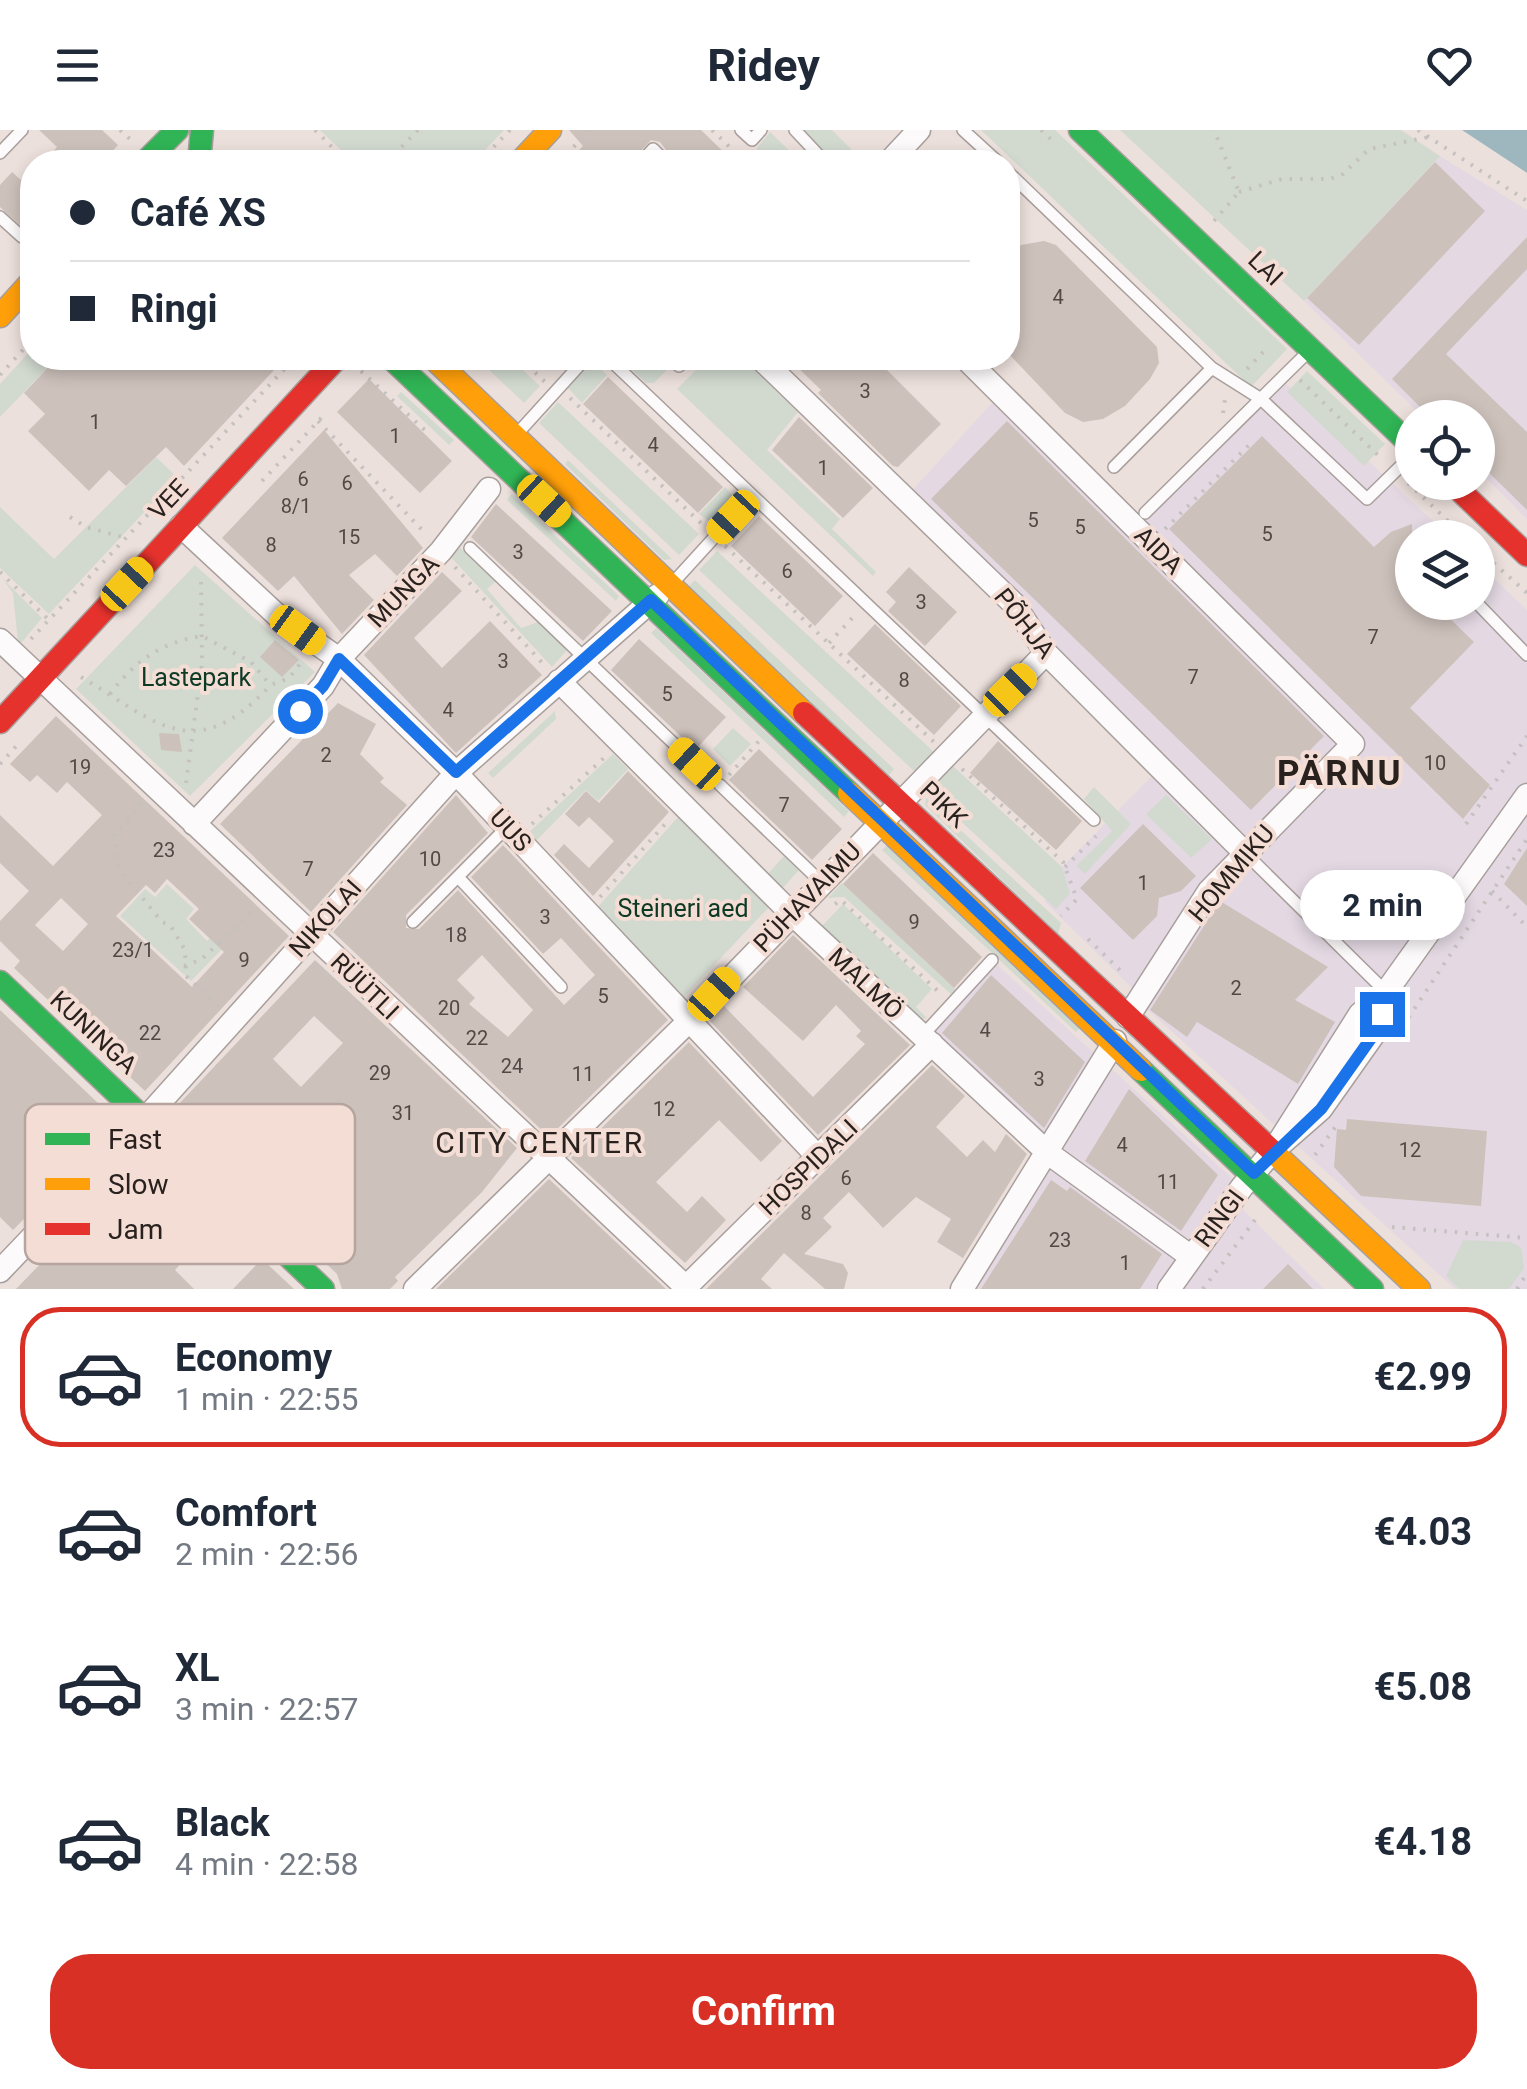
<!DOCTYPE html>
<html lang="en">
<head>
<meta charset="utf-8">
<style>
  :root { --surface:#fff; --page:#f6f6f7; --text:#1f2937; --muted:#747a83; --line:#e0e1e3; --accent:#d93025 }
  body { margin:0; font-family:Roboto,sans-serif; background:var(--page); color:var(--text); height:100vh; display:flex; flex-direction:column; font-size:38px; white-space:nowrap }
  * { box-sizing:border-box; margin:0 }
  p { font-size:32px; color:var(--muted) }
  .icon { flex:none; width:55px; height:55px; fill:none; stroke:currentColor; stroke-width:2; stroke-linecap:round; stroke-linejoin:round }
  .map { position:relative; height:1159px; overflow:hidden }
  .sheet { display:flex; flex-direction:column; background:var(--surface); flex:1 }
  .sheet>* { flex:none }
  .top-card { position:absolute; left:20px; top:20px; width:1000px; height:220px; border-radius:40px; box-shadow:0 5px 15px #0003; display:grid; align-content:center; height:220px; padding:0 50px; background:var(--surface) }
  .fabs { position:absolute; left:1395px; top:270px; display:grid; gap:20px }
  .fabs a { display:grid; place-items:center; width:100px; height:100px; border-radius:50%; background:var(--surface); box-shadow:0 5px 15px #0003; font-size:50px }
  .end { position:absolute; width:45px; height:45px; margin:-22px; border:12px solid #1a73e8; background:#fff; box-shadow:0 0 0 5px #fff }
  .from { border-radius:50% }
  .bubble { position:absolute; height:70px; border-radius:35px; background:var(--surface); box-shadow:0 5px 15px #0003; font-size:32px; font-weight:700; line-height:70px; text-align:center }
  .car { position:absolute; width:30px; height:60px; margin:-30px -15px; border-radius:12px; box-shadow:0 0 8px 2px #0007; background:linear-gradient(#f5c518 24%,#345 0 40%,#f5c518 0 76%,#345 0 86%,#f5c518 0) }
  .top-card b { display:flex; align-items:center; gap:35px; height:95px; font-size:38px }
  .top-card b+b { border-top:2px solid var(--line) }
  .top-card i { width:25px; height:25px; background:var(--text) }
  ul { padding:18px 0 0; list-style:none }
  li { display:flex; align-items:center; gap:30px; height:140px; margin:0 20px 15px; padding:0 30px; border:5px solid transparent; border-radius:40px }
  li div { flex:1 }
  li b { display:block; font-size:38px }
  li em { font-style:normal; font-weight:700 }
  li.selected { border-color:var(--accent) }
  li>.icon { width:90px; height:90px; stroke-width:1.5 }
  .action { display:flex; gap:20px; margin-top:auto; padding:20px 50px }
  .action a { flex:1; height:115px; border-radius:40px; background:var(--accent); color:#fff; font-size:40px; font-weight:700; line-height:115px; text-align:center }
  header { display:flex; justify-content:space-between; align-items:center; height:130px; padding:0 50px; background:var(--surface); font-size:45px; font-weight:700 }
  .map>svg:first-child { display:block }
</style>
</head>
<body>
<header><svg class="icon" aria-label="menu" viewBox="0 0 24 24"><path d="M4 6h16M4 12h16M4 18h16"/></svg>Ridey<svg class="icon" aria-label="heart" viewBox="0 0 24 24"><path d="M12 20l-8-8c-3-5 5-10 8-4 3-6 11-1 8 4z"/></svg></header>
<div class="map">
<svg width="1527" height="1159" viewBox="0 0 1527 1159">
  <rect width="100%" height="100%" fill="#ece0dc"/>
  <path fill="#e4d9e3" d="M1440 26 1527 80V389L1478 340V288L1423 287 1304 171Z
    M1281 249 1450 407 1412 408V472H1478V433L1527 480V1159H1455L1147 879 1140 866 1045 772 1062 737 1160 638 906 367 1001 263 1135 396Z
    M994 832 1242 1057 1233 1070 1324 1159H962L1048 1023 925 907Z"/>
  <path fill="#d2dad0" d="M320 0H504L474 32H353Z
    M804 0H832L860 28 854 32H834Z
    M981 0H1055L1287 219 1251 257Z
    M1120 0H1401L1440 26 1304 171Z
    M770 2 801 32H755L757 18Z
    M32 219V228H45L52 233 0 287V254Z
    M493 228H510L540 256 524 273 485 236Z
    M620 228H658L664 233 679 228 654 253H646Z
    M708 228H742L798 282 767 320 840 389 832 399 876 442 873 446 677 259Z
    M592 231 607 245 582 273 567 257Z
    M1307 241 1385 314 1364 336 1287 262Z
    M401 262 454 310 449 315 397 266Z
    M558 272 699 404 679 425 539 293Z
    M156 327 177 347 49 484 0 438V377L54 429Z
    M568 330 672 429 664 430 565 334Z
    M725 357 733 366 709 391 699 384Z
    M511 364 619 466 616 471 507 370Z
    M458 416 496 451 487 459 521 498 538 492 567 520 552 537 449 425Z
    M717 421 934 622 915 642 699 440Z
    M195 435 315 542 190 666 76 559Z
    M2 448 42 488 22 512 18 513 13 463Z
    M695 450 894 639 889 645 688 457Z
    M656 498 849 681 844 687 651 503Z
    M555 581 556 589 493 648 488 643Z
    M733 598 751 614 730 636 713 619Z
    M613 624 628 639 598 671 586 660 535 712 527 704Z
    M952 635 1062 737 1070 764 1056 779 928 661Z
    M1094 657 1131 694 1085 744 1076 736 1112 701 1084 669Z
    M1166 665 1212 709 1191 728 1146 684Z
    M926 668 1061 793 1058 804 925 675Z
    M678 687 770 776 684 867 595 780Z
    M887 715 1082 895 1076 902 882 720Z
    M784 726 799 740 781 760 766 746Z
    M842 753 957 861 953 866 844 767 828 768Z
    M167 754 194 779 186 789 207 811 248 769 260 780 191 851 120 786 145 759 155 767Z
    M843 774 932 859 916 877 927 888 917 890 821 797Z
    M1463 1110 1511 1112 1521 1117 1524 1138 1509 1159H1459L1446 1146Z"/>
  <path fill="#9eb7bf" d="M1462 0H1527V43Z"/>
  <path fill="#cdc1bb" fill-rule="evenodd" d="M39 0H102L118 15 102 32H43L57 17Z
    M569 0H701L734 32H675L660 12 651 10 630 32H568L583 16Z
    M1435 32 1485 81 1359 215 1307 168Z
    M12 42 32 60V106L0 77V55Z
    M1527 107V139L1446 224 1527 302V380L1478 332V288H1431L1392 249Z
    M1044 111 1056 115 1157 217 1159 233 1150 249 1125 276 1103 289 1083 292 1065 283 1008 223V126L1021 115Z
    M57 228H264L275 239 184 336 166 317 126 356 109 340 89 361 28 301 45 284 24 263Z
    M788 228H875L941 294 898 337 893 336 818 263 821 260Z
    M608 247 723 357 698 383 583 274Z
    M369 249 452 331 420 363 337 282Z
    M799 287 873 358 843 388 772 320Z
    M1007 291 1324 606 1251 680 931 369Z
    M324 300 423 418 397 446 375 424 349 445 374 470 342 504 294 446 278 461 222 408Z
    M1262 306 1374 417 1391 402 1412 394V472H1433L1474 512 1410 578 1490 655 1463 689 1169 399Z
    M496 374 612 481 583 511 471 407Z
    M759 386 843 466 815 496 731 416Z
    M909 437 957 482 925 516 888 481 896 472 886 462Z
    M442 442 462 461 414 508 442 538 490 491 542 545 456 623 364 525Z
    M875 494 961 576 934 605 847 524Z
    M639 509 726 587 695 620 611 540Z
    M275 510 299 530 282 547 260 527Z
    M338 573 376 594 360 624 384 648 380 652 407 675 311 782 220 694Z
    M56 586 289 806 145 961 14 838 20 831 0 811V791L29 761 0 733V685L53 736 102 685 67 652 57 663 37 645 30 652 10 634ZM167 749 199 779 189 789 224 822 192 857 116 786 146 755 155 763ZM61 768 88 794 63 821 35 795Z
    M159 603 179 604 182 622 161 620Z
    M998 611 1082 691 1056 720 970 643Z
    M759 619 842 699 812 730 729 650Z
    M628 641 669 682 593 766 554 725 564 714 589 738 614 711 589 687 579 697 565 684 586 661 599 673Z
    M456 665 488 703 406 785V798L419 799 458 760 564 875 595 845 561 808 543 824 471 747 503 715 668 890 549 1007 333 802ZM482 825 533 880 508 907 469 874 475 868 457 850Z
    M1143 694 1196 746 1181 761 1159 768 1157 786 1133 810 1080 758Z
    M1527 718V776L1504 754Z
    M873 723 982 827 954 858 843 754Z
    M1220 771 1328 837 1295 870 1335 892 1298 954 1197 892 1187 907 1150 880Z
    M793 805 910 915 818 1005 710 891 724 876 813 967 865 914 856 906 861 901 836 875 803 911 743 857Z
    M315 830 517 1018 482 1062 395 1147 398 1151 390 1159H342L337 1144 207 1021 216 1013 177 976ZM314 886 343 913 301 957 273 929ZM289 986 332 1028 301 1061 258 1017Z
    M991 845 1085 932 1044 998 942 903Z
    M0 880 118 992 75 1039 57 1021 27 1050 45 1068 13 1100 0 1087Z
    M689 912 782 1011 761 1032 719 990 656 1052 687 1082 702 1066 726 1090 685 1133 571 1028Z
    M932 935 965 966 936 997 967 1027 983 1010 995 1022 1006 1004 1027 1024 963 1128 937 1112 951 1089 916 1067 883 1098 849 1062 823 1088 832 1097 804 1124 843 1134 848 1143 844 1159H825L784 1123 761 1149 772 1159H706Z
    M1129 959 1218 1045 1181 1101 1085 1031Z
    M1347 989 1487 1001 1481 1076 1361 1066 1334 1037 1337 999 1346 1000Z
    M144 1016 212 1081 214 1090 179 1125 184 1130 175 1140 194 1159H16L50 1124 45 1119 72 1093 90 1111 133 1071 113 1050Z
    M549 1049 666 1159H436Z
    M1051 1050 1067 1061 1070 1057 1162 1124 1140 1159H981Z
    M262 1129 294 1159H233Z
    M1288 1134 1313 1159H1263Z"/>
  <g fill="none" stroke-linecap="round" stroke-linejoin="round">
    <g stroke="#a89f9c" stroke-width="14">
      <path id="lane" d="M741 0 752 10 761 0
        M795 0 825 32
        M963 0 998 32
        M0 23 22 0
        M641 32 653 19 666 32
        M1008 42 1212 238 1114 337
        M0 87 22 107
        M608 228 1094 690
        M679 236 687 228
        M1212 238 1261 269 1367 369 1412 325
        M517 304 586 228
        M1145 383 1308 222
        M470 418 695 634
        M670 456 751 367
        M1476 472 1527 525
        M720 655 820 751
        M1243 721 1386 862
        M458 747 561 857
        M413 792 508 696
        M923 905 992 830"/>
    </g>
    <g stroke="#a89f9c" stroke-width="25">
      <path id="street" d="M889 32 919 0
        M760 228 1014 474 1046 523 1243 721
        M965 228 1353 614 1209 761 1128 887
        M181 396 279 487 339 529 456 643 819 1028
        M0 510 688 1159
        M559 551 790 782 1048 1023 1190 1126
        M194 694 323 556 339 529 441 421 489 359
        M1273 1021 1360 884 1386 862 1527 665
        M0 1141 145 989 456 643 658 465
        M415 1159 689 891 1046 523
        M684 1159 932 914
        M962 1159 1115 911
        M1169 1159 1242 1057 1273 1021 1321 979 1374 904 1386 862"/>
    </g>
    <g stroke="#a89f9c" stroke-width="25">
      <path id="fast" d="M1080 0 1412 316
        M145 32 177 0
        M199 32 202 0
        M391 228 849 663
        M0 852 323 1159
        M1141 940 1372 1159"/>
    </g>
    <g stroke="#a89f9c" stroke-width="25">
      <path id="slow" d="M520 32 550 0
        M0 186 32 151
        M433 228 804 583
        M849 663 1141 940
        M1270 1019 1419 1159"/>
    </g>
    <g stroke="#a89f9c" stroke-width="25">
      <path id="jam" d="M1451 352 1527 425
        M804 583 1270 1019
        M0 592 337 228"/>
    </g>
    <path stroke="#c4c1bf" stroke-width="4" stroke-dasharray="2.5 8" stroke-linecap="butt" d="M120 0 131 10
      M315 0 347 32
      M712 0 745 32
      M1041 0 1056 14
      M1418 0 1527 71
      M110 32 120 22
      M387 32 418 0
      M479 32 510 0
      M559 32 590 0
      M1239 62 1282 49H1330L1343 44 1369 19 1429 7
      M1214 91 1239 62 1214 0
      M520 228 545 252
      M1247 239 1268 217
      M361 241 428 303
      M0 245 32 210
      M1300 250 1383 330
      M570 268 704 396
      M1223 283 1226 263
      M318 291 425 403
      M262 351 324 285
      M1408 353 1466 408
      M70 387 86 397 126 408
      M1165 399 1249 315 1245 310
      M725 416 934 612
      M1478 419 1527 463
      M455 437 546 537
      M0 442 49 490
      M31 509 292 231 288 228
      M829 513 855 485
      M81 547C158 593 194 636 269 557 274 552 283 552 289 547 295 542 299 534 304 529
      M110 564C134 532 161 512 202 506L251 532 270 555
      M0 634 21 611
      M962 639 1063 732 1077 769 1061 786
      M729 645 759 611
      M186 653 202 534 201 444
      M142 672 114 705 119 739 162 792 170 795 185 820 186 846 219 877
      M532 694 606 626
      M1466 694 1527 606
      M1065 737 1096 706
      M1492 761 1527 797
      M600 767 667 692
      M835 774 841 770 942 865
      M1088 809 1124 844
      M184 836 202 829 253 780
      M1397 905 1527 709
      M1315 1025 1336 996
      M1392 1097 1527 1108
      M1203 1159 1258 1086
      M1517 1159 1527 1143"/>
    <use href="#lane" stroke="#fcfafa" stroke-width="11"/>
    <use href="#street" stroke="#fcfafa" stroke-width="22"/>
    <use href="#fast" stroke="#30b455" stroke-width="22"/>
    <use href="#slow" stroke="#ff9f0a" stroke-width="22"/>
    <use href="#jam" stroke="#e5322d" stroke-width="22"/>
  </g>
  <g fill="none" stroke-linecap="round" stroke-linejoin="round">
    <path stroke="#1a73e8" stroke-width="12" d="M300 581 323 556 339 529 456 642 651 470 1254 1043 1321 979 1374 904 1382 884"/>
  </g>
  <g text-anchor="middle" stroke-width="8" stroke-linejoin="round" paint-order="stroke">
    <g font-size="20" fill="#524945">
      <text x="1058" y="174">4</text>
      <text x="865" y="268">3</text>
      <text x="95" y="299">1</text>
      <text x="395" y="313">1</text>
      <text x="653" y="322">4</text>
      <text x="823" y="345">1</text>
      <text x="303" y="356">6</text>
      <text x="347" y="360">6</text>
      <text x="296" y="383">8/1</text>
      <text x="1033" y="397">5</text>
      <text x="1080" y="404">5</text>
      <text x="1267" y="411">5</text>
      <text x="349" y="414">15</text>
      <text x="271" y="422">8</text>
      <text x="518" y="429">3</text>
      <text x="787" y="448">6</text>
      <text x="921" y="479">3</text>
      <text x="1373" y="514">7</text>
      <text x="503" y="538">3</text>
      <text x="1193" y="554">7</text>
      <text x="904" y="557">8</text>
      <text x="667" y="571">5</text>
      <text x="448" y="587">4</text>
      <text x="326" y="632">2</text>
      <text x="1435" y="640">10</text>
      <text x="80" y="644">19</text>
      <text x="784" y="682">7</text>
      <text x="164" y="727">23</text>
      <text x="430" y="736">10</text>
      <text x="308" y="746">7</text>
      <text x="1143" y="760">1</text>
      <text x="545" y="794">3</text>
      <text x="914" y="799">9</text>
      <text x="456" y="812">18</text>
      <text x="133" y="827">23/1</text>
      <text x="244" y="837">9</text>
      <text x="1236" y="865">2</text>
      <text x="603" y="873">5</text>
      <text x="449" y="885">20</text>
      <text x="985" y="907">4</text>
      <text x="150" y="910">22</text>
      <text x="477" y="915">22</text>
      <text x="512" y="943">24</text>
      <text x="380" y="950">29</text>
      <text x="583" y="951">11</text>
      <text x="1039" y="956">3</text>
      <text x="664" y="986">12</text>
      <text x="403" y="990">31</text>
      <text x="1122" y="1022">4</text>
      <text x="1410" y="1027">12</text>
      <text x="846" y="1055">6</text>
      <text x="1168" y="1059">11</text>
      <text x="806" y="1090">8</text>
      <text x="1060" y="1117">23</text>
      <text x="1125" y="1140">1</text>
    </g>
    <g font-size="25" fill="#29211e" stroke="#f3ddd5">
      <text transform="translate(1266 138) rotate(44)" y="9">LAI</text>
      <text transform="translate(168 369) rotate(-47)" y="9">VEE</text>
      <text transform="translate(1159 420) rotate(45)" y="9">AIDA</text>
      <text transform="translate(403 461) rotate(-46)" y="9">MUNGA</text>
      <text transform="translate(1025 493) rotate(52)" y="9">PÕHJA</text>
      <text transform="translate(944 674) rotate(44)" y="9">PIKK</text>
      <text transform="translate(511 700) rotate(47)" y="9">UUS</text>
      <text transform="translate(1231 743) rotate(-50)" y="9">HOMMIKU</text>
      <text transform="translate(807 767) rotate(-46)" y="9">PÜHAVAIMU</text>
      <text transform="translate(325 788) rotate(-48)" y="9">NIKOLAI</text>
      <text transform="translate(866 853) rotate(43)" y="9">MALMÖ</text>
      <text transform="translate(365 856) rotate(44)" y="9">RÜÜTLI</text>
      <text transform="translate(94 902) rotate(43)" y="9">KUNINGA</text>
      <text transform="translate(808 1037) rotate(-44)" y="9">HOSPIDALI</text>
      <text transform="translate(1219 1088) rotate(-53)" y="9">RINGI</text>
    </g>
    <g font-size="25" fill="#0d3a24" stroke="#f3ddd5">
      <text x="196" y="556">Lastepark</text>
      <text x="683" y="787">Steineri aed</text>
    </g>
    <g font-size="30" letter-spacing="2.5" fill="#29211e" stroke="#f3ddd5">
      <text x="540" y="1023">CITY CENTER</text>
    </g>
    <g font-size="35" font-weight="bold" letter-spacing="2.5" fill="#29211e" stroke="#f3ddd5">
      <text x="1340" y="655">PÄRNU</text>
    </g>
  </g>
  <rect x="25" y="974" width="330" height="160" rx="15" fill="#f3ddd5" stroke="#b6a59e" stroke-width="2.5"/>
  <rect x="45" y="1003" width="45" height="12" fill="#30b455"/>
  <rect x="45" y="1048" width="45" height="12" fill="#ff9f0a"/>
  <rect x="45" y="1093" width="45" height="12" fill="#e5322d"/>
  <g font-size="28" fill="#29211e">
    <text x="108" y="1019">Fast</text>
    <text x="108" y="1064">Slow</text>
    <text x="108" y="1109">Jam</text>
  </g>
</svg>
<div class="fabs">
<a><svg class="icon" aria-label="locate" viewBox="0 0 24 24"><circle cx="12" cy="12" r="6"/><path d="M12 2v4M12 18v4M2 12h4M18 12h4"/></svg></a>
<a><svg class="icon" aria-label="layers" viewBox="0 0 24 24"><path d="M12 4l9 5-9 5-9-5zM3 14l9 5 9-5"/></svg></a>
</div>
<i class="end from" style="left:300px;top:581px"></i>
<i class="end" style="left:1382px;top:884px"></i>
<div class="bubble" style="left:1300px;top:740px;width:165px">2 min</div>
<i class="car" style="left:544px;top:371px;rotate:133deg"></i>
<i class="car" style="left:733px;top:387px;rotate:223deg"></i>
<i class="car" style="left:127px;top:454px;rotate:43deg"></i>
<i class="car" style="left:298px;top:500px;rotate:126deg"></i>
<i class="car" style="left:1010px;top:560px;rotate:45deg"></i>
<i class="car" style="left:695px;top:634px;rotate:313deg"></i>
<i class="car" style="left:714px;top:864px;rotate:43deg"></i>
<div class="top-card">
<b><i class="from"></i>Café XS</b>
<b><i></i>Ringi</b>
</div>
</div>
<section class="sheet">
<ul>
<li class="selected"><svg class="icon" aria-label="car" viewBox="0 0 24 24"><path d="M5 17H2v-5l4-1 3-4h7l3 4 3 1v5h-3M9 17h6M6 11h13"/><circle cx="7" cy="17" r="2"/><circle cx="17" cy="17" r="2"/></svg><div><b>Economy</b><p>1 min · 22:55</p></div><em>€2.99</em></li>
<li><svg class="icon" aria-label="car" viewBox="0 0 24 24"><path d="M5 17H2v-5l4-1 3-4h7l3 4 3 1v5h-3M9 17h6M6 11h13"/><circle cx="7" cy="17" r="2"/><circle cx="17" cy="17" r="2"/></svg><div><b>Comfort</b><p>2 min · 22:56</p></div><em>€4.03</em></li>
<li><svg class="icon" aria-label="car" viewBox="0 0 24 24"><path d="M5 17H2v-5l4-1 3-4h7l3 4 3 1v5h-3M9 17h6M6 11h13"/><circle cx="7" cy="17" r="2"/><circle cx="17" cy="17" r="2"/></svg><div><b>XL</b><p>3 min · 22:57</p></div><em>€5.08</em></li>
<li><svg class="icon" aria-label="car" viewBox="0 0 24 24"><path d="M5 17H2v-5l4-1 3-4h7l3 4 3 1v5h-3M9 17h6M6 11h13"/><circle cx="7" cy="17" r="2"/><circle cx="17" cy="17" r="2"/></svg><div><b>Black</b><p>4 min · 22:58</p></div><em>€4.18</em></li>
</ul>
<div class="action"><a>Confirm</a></div>
</section>
</body>
</html>
